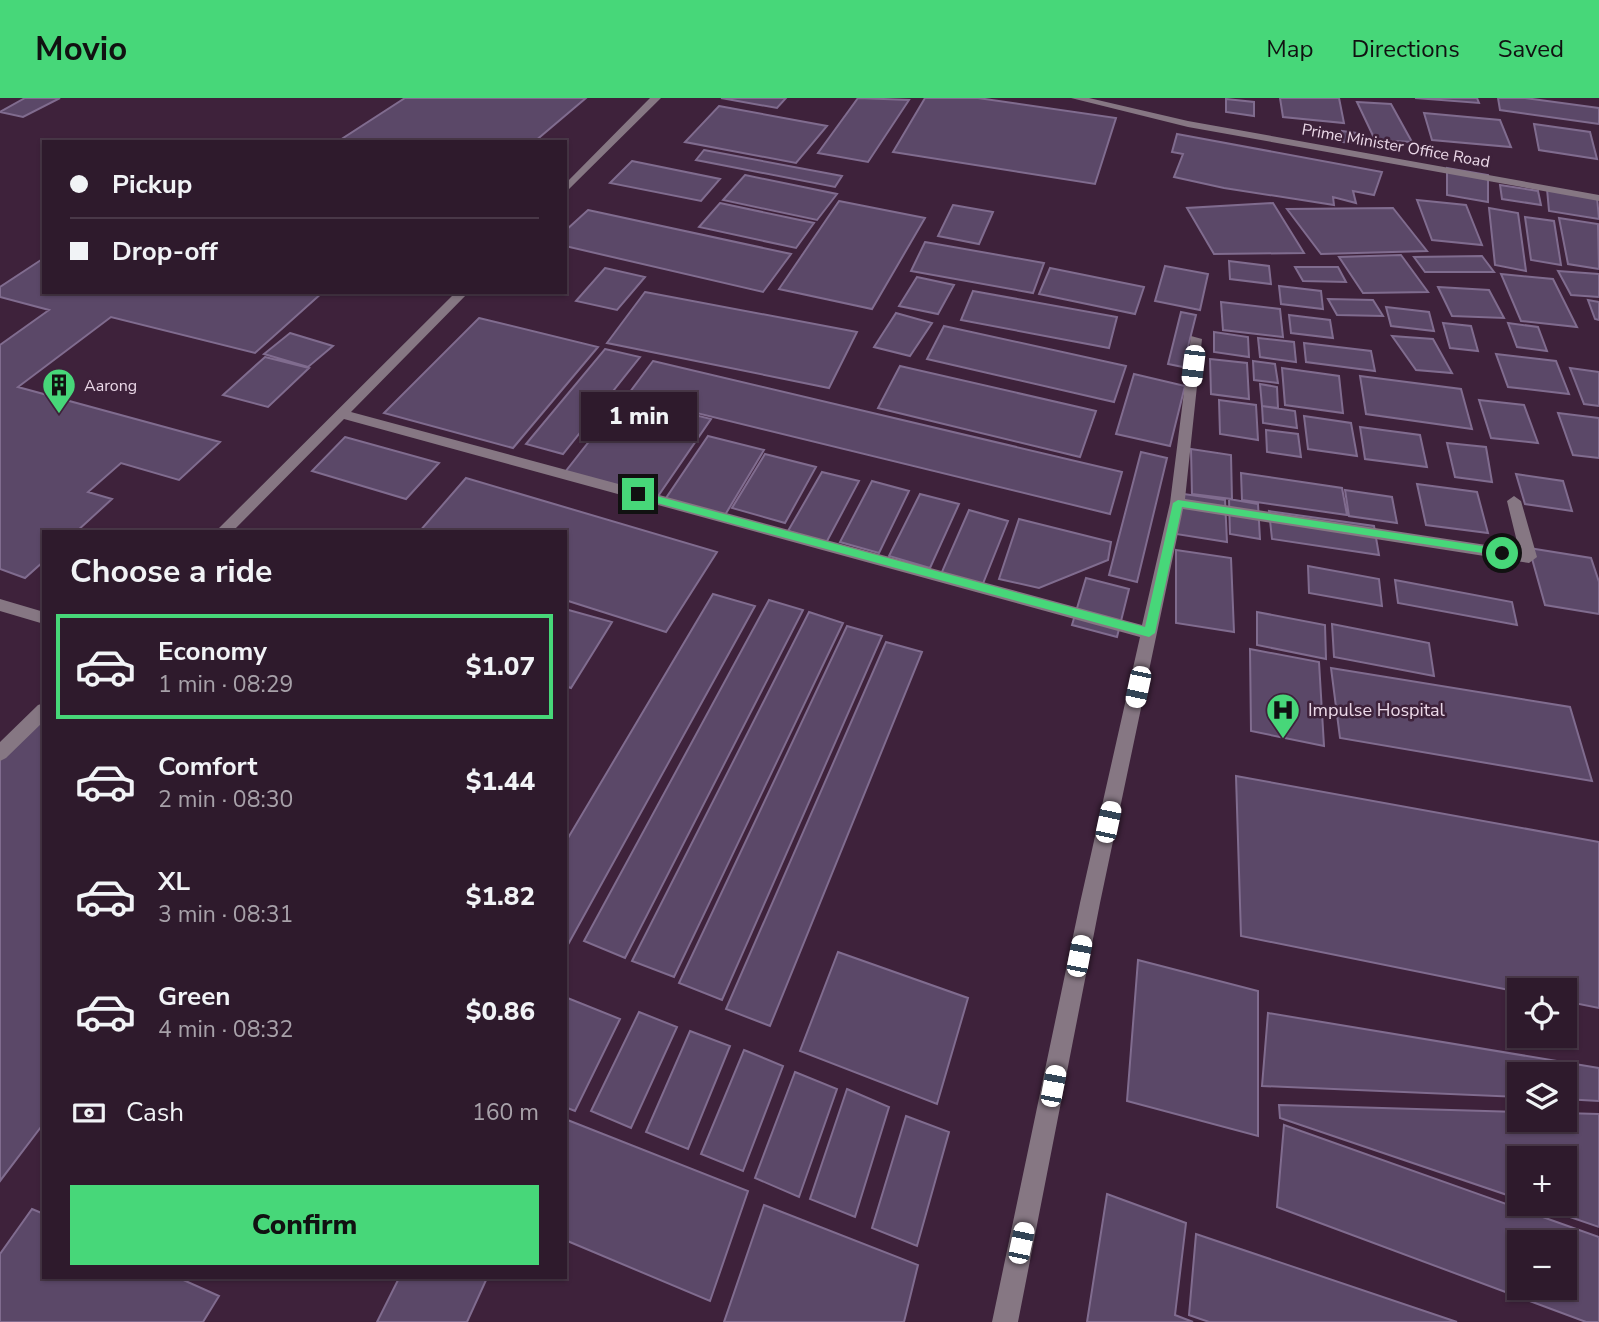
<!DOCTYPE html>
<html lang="en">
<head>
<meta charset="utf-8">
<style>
  :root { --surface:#2e1a2c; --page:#362334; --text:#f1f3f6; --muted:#a7a1a9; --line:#493848; --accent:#47d779 }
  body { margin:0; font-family:"Nunito Sans",sans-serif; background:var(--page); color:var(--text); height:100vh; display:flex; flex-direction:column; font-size:26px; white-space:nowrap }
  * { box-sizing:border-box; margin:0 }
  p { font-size:23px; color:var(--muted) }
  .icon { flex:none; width:38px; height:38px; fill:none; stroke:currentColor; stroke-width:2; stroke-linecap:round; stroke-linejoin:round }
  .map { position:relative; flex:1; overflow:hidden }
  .sheet { position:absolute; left:42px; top:432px; width:525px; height:749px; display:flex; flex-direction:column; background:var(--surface); border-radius:0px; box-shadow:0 2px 5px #0004,0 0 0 2px var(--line) }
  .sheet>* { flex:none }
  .guide { position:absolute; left:42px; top:42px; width:525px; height:154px; border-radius:0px; box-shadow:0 2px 5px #0004,0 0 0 2px var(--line); display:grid; align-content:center; height:154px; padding:0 28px; background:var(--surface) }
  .fabs { position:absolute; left:1507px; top:880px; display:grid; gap:14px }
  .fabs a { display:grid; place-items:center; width:70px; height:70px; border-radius:0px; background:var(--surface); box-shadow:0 2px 5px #0004,0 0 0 2px var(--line); font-size:35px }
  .end { position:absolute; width:32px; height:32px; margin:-16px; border:9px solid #47d779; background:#111; box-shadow:0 0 0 4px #111 }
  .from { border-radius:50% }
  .bubble { position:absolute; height:49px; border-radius:0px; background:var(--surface); box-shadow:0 2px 5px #0004,0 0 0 2px var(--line); font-size:23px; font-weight:800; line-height:49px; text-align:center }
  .car { position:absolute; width:21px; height:42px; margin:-21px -10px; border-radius:9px; box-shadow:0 0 5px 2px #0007; background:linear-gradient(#fff 24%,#345 0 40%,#fff 0 76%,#345 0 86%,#fff 0) }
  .guide b { display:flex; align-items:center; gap:24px; height:66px; font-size:26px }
  .guide b+b { border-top:2px solid var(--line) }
  .guide i { width:18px; height:18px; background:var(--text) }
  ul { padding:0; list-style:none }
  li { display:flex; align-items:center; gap:21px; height:105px; margin:0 14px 10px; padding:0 14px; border:4px solid transparent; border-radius:0px }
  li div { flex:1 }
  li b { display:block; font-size:26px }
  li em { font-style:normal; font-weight:800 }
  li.active { border-color:var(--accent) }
  li>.icon { width:63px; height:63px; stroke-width:1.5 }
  h2 { padding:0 28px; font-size:32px; line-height:84px }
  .pay { display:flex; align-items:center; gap:18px; height:77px; padding:0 28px; font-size:26px }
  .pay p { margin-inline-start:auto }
  .primary-button { display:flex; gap:14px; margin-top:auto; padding:14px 28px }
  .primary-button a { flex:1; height:80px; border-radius:0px; background:var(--accent); color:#111; font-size:28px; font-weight:800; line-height:80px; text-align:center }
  header { display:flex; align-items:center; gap:42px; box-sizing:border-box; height:98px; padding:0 35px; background:var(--accent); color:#111 }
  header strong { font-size:33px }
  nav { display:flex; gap:38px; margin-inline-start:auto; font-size:24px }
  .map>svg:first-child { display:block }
</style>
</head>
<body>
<header>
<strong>Movio</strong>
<nav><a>Map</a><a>Directions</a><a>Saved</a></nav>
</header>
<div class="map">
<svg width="1599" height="1224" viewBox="0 0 1599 1224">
  <rect width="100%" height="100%" fill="#3e223b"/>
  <path fill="#5b4868" stroke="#806c8f" stroke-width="2" fill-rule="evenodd" d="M25 0H60L23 19 0 14Z
    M405 0H586L534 44H337Z
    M721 0H786L777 10Z
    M858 0 909 2 868 64 818 55Z
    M925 0H978L1116 20 1095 86 893 54Z
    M1280 0H1339L1344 25 1283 19Z
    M1415 0H1477L1479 5Z
    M1498 0H1525L1599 10V26L1500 12Z
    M1226 1 1254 4V18L1226 14Z
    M1357 4 1391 6 1412 44 1375 42Z
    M719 8 827 28 796 65 685 44Z
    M1424 15 1500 22 1511 49 1432 42Z
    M1534 26 1590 34 1597 61 1539 52Z
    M1342 33 1364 36 1366 46 1343 44Z
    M1177 36 1382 74 1374 97 1353 93 1356 105 1333 99 1334 107 1224 90 1174 79 1183 56 1172 54Z
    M704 52 842 78 835 89 696 62Z
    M632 63 720 81 701 103 610 85Z
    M1447 70 1488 77V104L1447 97Z
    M745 77 837 96 817 122 723 102Z
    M1500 87 1538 93 1541 107 1502 101Z
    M1547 91 1597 99 1599 121 1549 113Z
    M1417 102 1466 107 1482 147 1432 142Z
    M839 103 925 120 872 211 779 191Z
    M720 105 814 125 796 150 699 129Z
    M1273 105 1304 155 1214 156 1187 110Z
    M953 107 993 114 979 146 938 138Z
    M1393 110 1427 153 1321 156 1287 111Z
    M1489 110 1518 115 1526 173 1495 167Z
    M588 112 791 156 763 194 565 148V133Z
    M1525 119 1554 123 1561 167 1531 162Z
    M1559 120 1598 126 1599 171 1568 166Z
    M925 144 1044 165 1033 195 911 173Z
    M1401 157 1428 194 1363 195 1339 159Z
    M1482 158 1494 174H1425L1414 159Z
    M44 160V194H323L255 255 111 219 18 289 220 344 179 382 121 365 88 394 112 401 76 434H44V463L25 480 0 471V247L49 212 0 199V189Z
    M1229 163 1269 168 1271 186 1230 181Z
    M1165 168 1208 176 1200 212 1155 203Z
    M1295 169H1338L1346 184 1303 183Z
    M605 170 645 179 617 212 576 203Z
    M1050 170 1144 189 1135 216 1039 196Z
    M1558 173 1599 176V199L1571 197Z
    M1501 176 1553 181 1577 229 1521 223Z
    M917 179 954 187 938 216 899 208Z
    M1279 188 1321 193 1323 211 1281 206Z
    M1438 189 1489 192 1504 220 1452 218Z
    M973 193 1117 219 1109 250 961 222Z
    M645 194 857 234 829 290 607 245Z
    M1328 201 1373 202 1383 218 1337 217Z
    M1588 202 1599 204V222L1595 221Z
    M1221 204 1280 211 1283 239 1223 232Z
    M1386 209 1429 214 1434 233 1391 228Z
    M1181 214 1196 217 1183 269 1168 266Z
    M896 215 932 225 910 258 874 249Z
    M1289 217 1330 222 1333 240 1291 235Z
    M479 220 598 249 513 350 384 315Z
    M1443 225 1471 228 1478 253 1450 250Z
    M1508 225 1538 229 1547 253 1517 249Z
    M944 228 1126 268 1114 304 927 261Z
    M1214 234 1248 239 1249 259 1214 254Z
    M290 235 333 248 308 269 264 256Z
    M1392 238 1433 241 1452 275 1416 272Z
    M1258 240 1294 244 1296 264 1260 259Z
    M1304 245 1371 253 1375 273 1306 264Z
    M605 251 640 259 563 356 526 346Z
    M1496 256 1556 263 1569 296 1508 289Z
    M265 259 309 270 268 309 223 297Z
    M1210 261 1247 265 1249 301 1211 296Z
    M653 263 1122 374 1110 416 627 298Z
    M1253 263 1275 266 1278 285 1254 282Z
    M900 268 1096 313 1080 359 878 310Z
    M1282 270 1339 278 1343 315 1285 307Z
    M1570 270 1599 274V308L1584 306Z
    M1134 276 1185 288 1170 348 1116 336Z
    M1360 278 1461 291 1472 331 1366 316Z
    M1260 286 1277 289 1278 310 1262 308Z
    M624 299 711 321 654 404 562 378Z
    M1219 302 1256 307 1258 342 1220 336Z
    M1479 302 1524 307 1538 345 1491 340Z
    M1262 308 1295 313 1297 330 1263 325Z
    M1558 315 1599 320V360L1573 357Z
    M1304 318 1351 325 1357 358 1308 351Z
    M1360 329 1420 337 1427 369 1365 361Z
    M1266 332 1298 336 1301 359 1267 354Z
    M708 338 764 352 722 422 662 406Z
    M345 339 439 365 406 401 312 373Z
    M1447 345 1486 349 1492 384 1455 379Z
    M1191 351 1231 357 1232 401 1192 396Z
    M1141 354 1167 360 1137 484 1109 477Z
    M765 356 816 369 785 425 732 410Z
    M822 374 859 383 826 445 788 433Z
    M1241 375 1342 390 1347 417 1242 402Z
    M1516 376 1563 383 1572 413 1525 406Z
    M466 380 717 454 666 534 565 502V434H419Z
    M872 383 909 393 879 455 840 444Z
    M1417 386 1477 394 1488 435 1426 427Z
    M1345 392 1392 399 1397 425 1349 418Z
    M1177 395 1225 402 1227 444 1176 436Z
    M920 396 959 406 930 470 889 458Z
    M1229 401 1258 406 1260 441 1230 436Z
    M969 412 1008 423 982 488 941 476Z
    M1269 413 1374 428 1379 457 1272 441Z
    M1019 421 1111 444 1108 462 1039 490 999 481Z
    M1529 450 1591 460 1599 484V516L1545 507Z
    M1176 452 1231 460 1234 534 1176 525Z
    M1308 468 1379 481 1382 508 1309 495Z
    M1086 480 1129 491 1117 539 1072 527Z
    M1395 482 1512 504 1517 527 1398 505Z
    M713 496 755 508 565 852V745Z
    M769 502 803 512 625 860 584 843Z
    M565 511 612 524 571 590 565 588Z
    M809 514 843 525 674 879 632 863Z
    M1257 514 1325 527 1326 561 1257 547Z
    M1332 526 1429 545 1434 578 1334 559Z
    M847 528 882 538 722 902 679 885Z
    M886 544 922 554 770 928 726 911Z
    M1250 551 1319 564 1324 648 1251 633Z
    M1331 570 1570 609 1592 683 1340 640Z
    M44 613V1025L0 1083V658Z
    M1236 678 1599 744V910L1564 903V892L1519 894 1241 838Z
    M838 854 968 900 937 1006 800 953Z
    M1138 862 1258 893V1038L1127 1003Z
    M565 899 620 921 575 1013 565 1009Z
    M639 914 677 929 631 1030 591 1013Z
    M1268 915 1599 970V1003L1564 1001V976H1519V999L1262 988Z
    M690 933 730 948 688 1051 646 1034Z
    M744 952 783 968 743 1073 701 1056Z
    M795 974 837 991 799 1099 755 1080Z
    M847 991 889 1009 855 1119 810 1101Z
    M1279 1007 1519 1014V1022H1564V1015L1599 1016V1129L1532 1106H1564V1060H1519V1101L1280 1020Z
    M906 1018 949 1034 917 1148 872 1130Z
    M565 1021 748 1093 710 1203 565 1142Z
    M1284 1027 1599 1139V1224H1586L1277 1109ZM1519 1144H1564V1190H1519Z
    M1107 1096 1186 1125 1175 1217 1193 1224H1087Z
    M764 1107 918 1167 904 1224H724Z
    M32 1111 44 1116V1180H179L219 1198 203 1224H0V1156Z
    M1196 1136 1457 1224H1209L1189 1217Z
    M399 1180H487L467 1224H377Z"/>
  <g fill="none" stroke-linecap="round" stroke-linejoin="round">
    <path fill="#867783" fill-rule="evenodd" d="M650 0H661L565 95V86Z
      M1071 0H1089L1188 23 1599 97V103L1188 29Z
      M456 194H469L351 314 1142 527 1170 405 1191 238 1202 241 1185 401 1519 452 1507 403 1514 398 1521 403 1537 459 1529 465 1183 411 1100 805 1018 1224H992L1080 805 1140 539 344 321 232 434H215Z
      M0 501 44 514V526L0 513Z
      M44 605V623L6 660 0 663V644L38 607Z"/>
  </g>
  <path fill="#47d779" d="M638 393 1145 529 1173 405 1178 402 1502 451 1507 455 1502 458 1182 409 1155 535 1149 539 635 399Z"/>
  <defs>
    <g id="building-pin" transform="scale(1.75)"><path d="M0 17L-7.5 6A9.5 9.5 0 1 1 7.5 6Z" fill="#47d779" stroke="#3e223b"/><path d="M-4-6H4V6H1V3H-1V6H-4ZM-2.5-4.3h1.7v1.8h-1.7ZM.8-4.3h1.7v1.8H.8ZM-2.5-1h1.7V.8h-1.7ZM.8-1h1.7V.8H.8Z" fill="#111"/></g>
    <g id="hospital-pin" transform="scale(1.75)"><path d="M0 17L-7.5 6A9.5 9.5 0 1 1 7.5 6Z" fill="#47d779" stroke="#3e223b"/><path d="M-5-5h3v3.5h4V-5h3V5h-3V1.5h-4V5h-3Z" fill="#111"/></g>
  </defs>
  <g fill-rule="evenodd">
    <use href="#building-pin" x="59" y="287"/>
    <use href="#hospital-pin" x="1283" y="612"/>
  </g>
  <g text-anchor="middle" stroke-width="5" stroke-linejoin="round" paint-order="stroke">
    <g font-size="16" fill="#ebd8e8" stroke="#3e223b">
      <text transform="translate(1396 47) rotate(10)" y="6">Prime Minister Office Road</text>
    </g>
    <g font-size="16" fill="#ebd8e8" stroke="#3e223b" text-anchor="start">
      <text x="84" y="293">Aarong</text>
    </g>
    <g font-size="18" fill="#ebd8e8" stroke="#3e223b" text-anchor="start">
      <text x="1308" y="618">Impulse Hospital</text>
    </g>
  </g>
</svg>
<div class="fabs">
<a><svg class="icon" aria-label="locate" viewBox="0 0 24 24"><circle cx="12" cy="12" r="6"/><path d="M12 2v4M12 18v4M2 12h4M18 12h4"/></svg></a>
<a><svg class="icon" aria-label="layers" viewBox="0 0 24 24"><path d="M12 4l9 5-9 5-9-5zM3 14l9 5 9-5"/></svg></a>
<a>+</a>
<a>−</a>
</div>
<i class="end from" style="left:1502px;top:455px"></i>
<i class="end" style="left:638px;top:396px"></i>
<div class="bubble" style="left:581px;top:294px;width:116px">1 min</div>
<i class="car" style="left:1193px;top:268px;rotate:187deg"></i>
<i class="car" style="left:1138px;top:589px;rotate:192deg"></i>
<i class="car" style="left:1108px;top:724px;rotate:12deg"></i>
<i class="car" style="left:1079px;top:858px;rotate:11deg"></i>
<i class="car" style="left:1053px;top:988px;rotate:11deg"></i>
<i class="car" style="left:1021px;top:1145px;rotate:12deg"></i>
<div class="guide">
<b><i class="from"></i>Pickup</b>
<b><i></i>Drop-off</b>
</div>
<section class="sheet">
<h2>Choose a ride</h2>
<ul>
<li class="active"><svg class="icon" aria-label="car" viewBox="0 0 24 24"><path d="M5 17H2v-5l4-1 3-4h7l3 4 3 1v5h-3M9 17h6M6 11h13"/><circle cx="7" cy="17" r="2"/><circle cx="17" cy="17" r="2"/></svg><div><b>Economy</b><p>1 min · 08:29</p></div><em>$1.07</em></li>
<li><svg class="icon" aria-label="car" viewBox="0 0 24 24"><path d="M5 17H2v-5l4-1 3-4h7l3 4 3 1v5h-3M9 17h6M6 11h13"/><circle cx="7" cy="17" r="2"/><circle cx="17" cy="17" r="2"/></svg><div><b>Comfort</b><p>2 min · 08:30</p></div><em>$1.44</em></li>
<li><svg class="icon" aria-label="car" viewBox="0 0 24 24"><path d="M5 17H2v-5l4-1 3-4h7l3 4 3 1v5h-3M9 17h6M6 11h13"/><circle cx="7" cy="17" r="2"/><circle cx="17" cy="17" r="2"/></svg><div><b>XL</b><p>3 min · 08:31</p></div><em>$1.82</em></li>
<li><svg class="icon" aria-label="car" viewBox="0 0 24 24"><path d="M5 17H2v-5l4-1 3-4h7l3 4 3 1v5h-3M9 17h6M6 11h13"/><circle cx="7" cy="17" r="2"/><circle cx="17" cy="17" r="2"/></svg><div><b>Green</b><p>4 min · 08:32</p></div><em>$0.86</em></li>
</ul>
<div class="pay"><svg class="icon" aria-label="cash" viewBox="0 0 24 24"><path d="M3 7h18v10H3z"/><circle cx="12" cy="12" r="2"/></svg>Cash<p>160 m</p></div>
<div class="primary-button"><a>Confirm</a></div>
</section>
</div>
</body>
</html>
